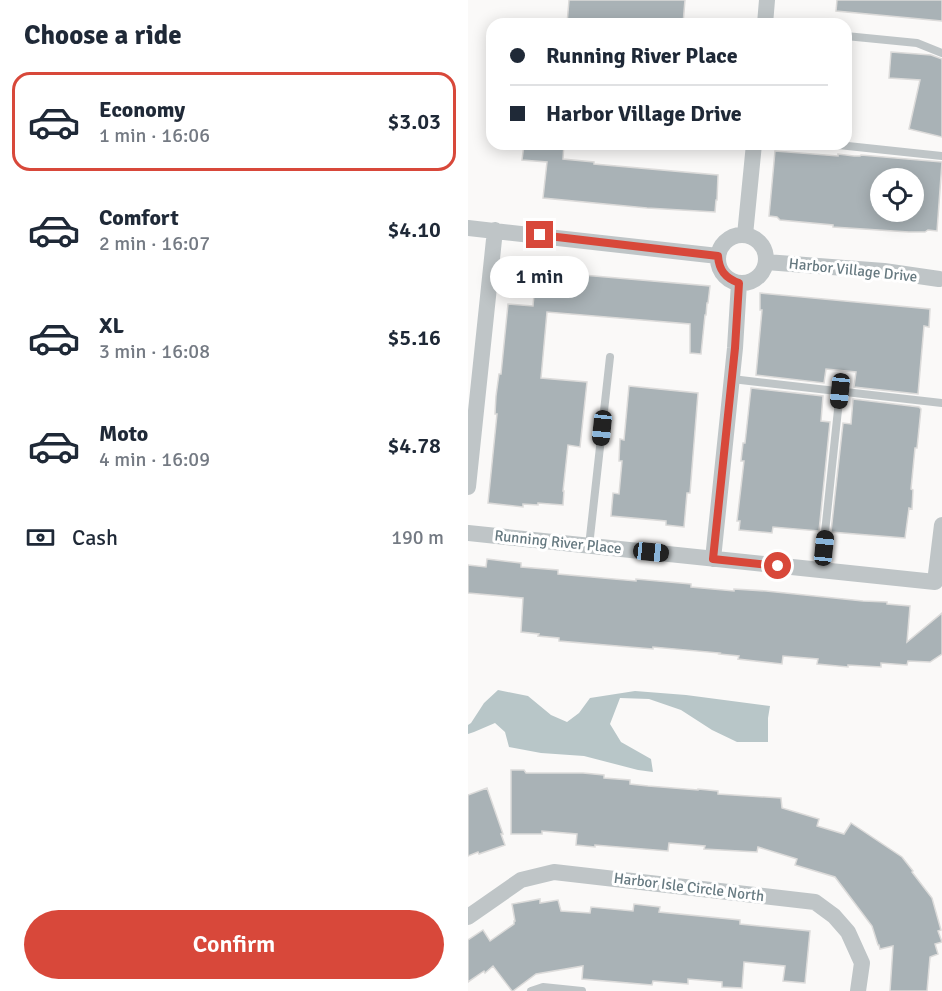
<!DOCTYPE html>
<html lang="en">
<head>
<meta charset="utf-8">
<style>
  :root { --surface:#fff; --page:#f6f6f7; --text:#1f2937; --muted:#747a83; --line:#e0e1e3; --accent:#d8483a }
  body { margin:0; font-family:Signika,sans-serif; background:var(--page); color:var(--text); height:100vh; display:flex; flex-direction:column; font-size:22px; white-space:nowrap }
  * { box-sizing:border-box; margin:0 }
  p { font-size:20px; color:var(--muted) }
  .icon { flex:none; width:33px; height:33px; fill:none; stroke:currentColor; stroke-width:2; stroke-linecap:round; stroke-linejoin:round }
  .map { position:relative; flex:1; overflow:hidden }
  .panel { display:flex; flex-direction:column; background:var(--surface); width:468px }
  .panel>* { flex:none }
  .guide { position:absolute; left:18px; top:18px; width:366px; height:132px; border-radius:18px; box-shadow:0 3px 15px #0003; display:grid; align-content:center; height:132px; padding:0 24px; background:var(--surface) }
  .controls { position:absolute; left:402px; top:168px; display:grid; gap:12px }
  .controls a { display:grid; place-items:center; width:54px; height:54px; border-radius:50%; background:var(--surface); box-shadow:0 3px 15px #0003; font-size:30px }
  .end { position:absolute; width:27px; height:27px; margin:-14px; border:8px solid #d8483a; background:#fff; box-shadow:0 0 0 3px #fff }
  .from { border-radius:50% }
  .bubble { position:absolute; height:42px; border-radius:21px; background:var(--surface); box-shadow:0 3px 15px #0003; font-size:20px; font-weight:600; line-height:42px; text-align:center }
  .car { position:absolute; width:18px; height:36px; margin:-18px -9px; border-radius:8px; box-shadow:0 0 4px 2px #0007; background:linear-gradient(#222 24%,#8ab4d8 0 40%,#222 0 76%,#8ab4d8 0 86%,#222 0) }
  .guide b { display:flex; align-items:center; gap:21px; height:57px; font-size:22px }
  .guide b+b { border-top:2px solid var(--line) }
  .guide i { width:15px; height:15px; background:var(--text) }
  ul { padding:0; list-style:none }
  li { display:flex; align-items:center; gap:18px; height:99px; margin:0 12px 9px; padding:0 12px; border:3px solid transparent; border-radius:18px }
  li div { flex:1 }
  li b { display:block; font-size:22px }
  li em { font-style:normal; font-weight:600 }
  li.current { border-color:var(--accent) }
  li>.icon { width:54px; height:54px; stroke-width:1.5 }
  h2 { padding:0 24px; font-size:27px; line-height:72px }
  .pay { display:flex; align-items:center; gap:15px; height:66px; padding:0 24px; font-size:22px }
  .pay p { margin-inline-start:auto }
  .action { display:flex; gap:12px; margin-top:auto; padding:12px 24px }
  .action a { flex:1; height:69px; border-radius:36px; background:var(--accent); color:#fff; font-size:24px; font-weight:600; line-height:69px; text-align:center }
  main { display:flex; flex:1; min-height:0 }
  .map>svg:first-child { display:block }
</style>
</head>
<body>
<main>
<section class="panel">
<h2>Choose a ride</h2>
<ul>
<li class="current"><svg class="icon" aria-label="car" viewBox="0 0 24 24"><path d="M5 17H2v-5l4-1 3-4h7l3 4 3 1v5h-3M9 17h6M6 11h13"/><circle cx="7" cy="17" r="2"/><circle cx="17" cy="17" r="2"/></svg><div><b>Economy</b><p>1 min · 16:06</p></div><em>$3.03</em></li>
<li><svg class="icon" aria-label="car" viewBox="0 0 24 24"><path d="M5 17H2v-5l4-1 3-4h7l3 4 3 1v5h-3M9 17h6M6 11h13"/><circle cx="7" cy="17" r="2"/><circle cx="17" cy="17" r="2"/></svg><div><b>Comfort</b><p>2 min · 16:07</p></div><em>$4.10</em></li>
<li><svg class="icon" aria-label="car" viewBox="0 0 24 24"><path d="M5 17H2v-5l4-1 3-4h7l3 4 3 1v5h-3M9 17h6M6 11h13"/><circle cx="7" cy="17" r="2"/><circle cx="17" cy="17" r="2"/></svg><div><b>XL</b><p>3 min · 16:08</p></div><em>$5.16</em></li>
<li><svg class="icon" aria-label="car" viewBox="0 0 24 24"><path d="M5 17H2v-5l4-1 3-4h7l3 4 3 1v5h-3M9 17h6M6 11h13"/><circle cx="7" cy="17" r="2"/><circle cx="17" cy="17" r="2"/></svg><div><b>Moto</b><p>4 min · 16:09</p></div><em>$4.78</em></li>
</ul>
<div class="pay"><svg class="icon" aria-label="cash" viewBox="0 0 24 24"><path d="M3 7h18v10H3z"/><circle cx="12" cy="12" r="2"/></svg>Cash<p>190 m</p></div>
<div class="action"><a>Confirm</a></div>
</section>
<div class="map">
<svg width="474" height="991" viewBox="0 0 474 991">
  <rect width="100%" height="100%" fill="#faf9f8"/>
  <path fill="#b8c6c8" d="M30 690 60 696 83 715 99 722 111 713 122 698 167 691 218 695 302 706 300 718V742H269L244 730 213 710 181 699 152 698 142 724 153 742 183 759 185 772 170 770 116 756 73 753 41 747 37 732 27 723 6 732 0 734V725L3 723 16 703Z"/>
  <path fill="#a9b2b6" stroke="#dcdbda" stroke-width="1.5" fill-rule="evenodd" d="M101 0H217L215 24H99Z
    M369 0H474V21L368 11Z
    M423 52 463 55 474 59V137L441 129 452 80 421 78Z
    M56 144H96L95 159 126 162V164L250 175 249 200H248L247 212 179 208 75 198 79 162 54 160Z
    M307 151 370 156V154L386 156H392L393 155 474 162 469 231 460 230 457 232H441L365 227V225L312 220 309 217 301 216ZM412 178H449L446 212H410Z
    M68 271 242 286 240 303H239L238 315H237L233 354 222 353V324L79 312 73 378 119 382 112 447 100 445 95 491H96L95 505 70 503V505L55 504V507L20 503 29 414H27L28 396 31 374H33L40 304 65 306Z
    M292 293 462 309 461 327 456 326 450 394 386 387 388 372 358 369 356 383 288 375 294 310H292Z
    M161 386 230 393 222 493H219L216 527 198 525V521L143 516 145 493 151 494 154 461H151L152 439 156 440Z
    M283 388 355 396 353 421 362 422 351 531 305 527 304 533 271 530 272 521H269L276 461H273L275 443H277Z
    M385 399 451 407 453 409 449 448H447L443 489 445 490 444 509 441 508 437 538 363 532 375 423 383 424Z
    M19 559 53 563V567L90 570V574L168 581V579L223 584V587L266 591V589L298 591 395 601 419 602V604L442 606 439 642 474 613V654L462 662 440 661 439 665 413 663V667L380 665V667L349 664 350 659 315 656 314 664 270 659 271 656 251 654 252 653 185 647V649L91 641V638L70 636 71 634 53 632 55 598 0 593V565L18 567Z
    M43 770H56L58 773H115L136 775V778L162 780V784L180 786 230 790V789L250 791V794L313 798 314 808 351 819 349 826 376 834 383 823 434 857 445 871 444 872 464 898 473 930 470 931 474 942 467 944 470 954 462 957 459 991H422L425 946 412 949 411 945H410L404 926 367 877 327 865 329 859 290 847 289 852 236 849 237 846 201 843 200 851 127 845V847L108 845 109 834 74 831V834H43Z
    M19 788 35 834H33L37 845 11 854 10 852 0 856V795Z
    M72 899V903L90 900 93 911 122 913 123 907 165 911 166 904 192 907 191 912 272 920V924L342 931 337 983 315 981 317 966 276 962 274 988 254 987V982L220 979V984L185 981 184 985 114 979 115 966 68 974 45 991H44L25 966 17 973 16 971 0 982V940L15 930 22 941 46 924V921H47L44 904Z"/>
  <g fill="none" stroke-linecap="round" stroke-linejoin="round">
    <path stroke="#bfc5c7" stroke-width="8" d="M378 36 449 43 474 53
      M361 144 474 156
      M264 379 474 403
      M121 546 142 357
      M353 570 372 391
      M63 991 75 987 114 991"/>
    <path stroke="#bfc5c7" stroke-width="16" d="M297 24 299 0
      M0 228 250 256
      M277 235 286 144
      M250 259a24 24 0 1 1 48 0a24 24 0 1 1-48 0Z
      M298 262 416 271 471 279
      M0 487 27 230
      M0 533 467 582 474 525
      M245 559 267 348 271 283
      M0 917 53 880 86 872 347 902 366 916 380 932 394 963 390 991"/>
  </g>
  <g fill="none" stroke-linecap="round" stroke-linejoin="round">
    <path stroke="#d8483a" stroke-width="8" d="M72 235 250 256C251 270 257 278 271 283L267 348 245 559 310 566"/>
  </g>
  <g text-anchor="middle" stroke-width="6" stroke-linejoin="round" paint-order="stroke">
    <g font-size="15" fill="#667980" stroke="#fff">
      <text transform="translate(385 270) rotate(6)" y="5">Harbor Village Drive</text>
      <text transform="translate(90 542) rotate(6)" y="5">Running River Place</text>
      <text transform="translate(221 887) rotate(7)" y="5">Harbor Isle Circle North</text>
    </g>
  </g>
</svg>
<div class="controls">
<a><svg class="icon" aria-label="locate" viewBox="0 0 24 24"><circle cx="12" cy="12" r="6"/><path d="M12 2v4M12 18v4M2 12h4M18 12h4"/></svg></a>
</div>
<i class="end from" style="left:310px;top:566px"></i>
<i class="end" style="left:72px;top:235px"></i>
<div class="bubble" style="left:22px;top:256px;width:99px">1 min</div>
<i class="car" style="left:372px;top:391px;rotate:186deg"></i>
<i class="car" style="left:134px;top:428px;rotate:186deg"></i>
<i class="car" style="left:356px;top:548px;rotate:6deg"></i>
<i class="car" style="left:183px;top:552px;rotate:96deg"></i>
<div class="guide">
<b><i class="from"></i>Running River Place</b>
<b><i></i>Harbor Village Drive</b>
</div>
</div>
</main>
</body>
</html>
